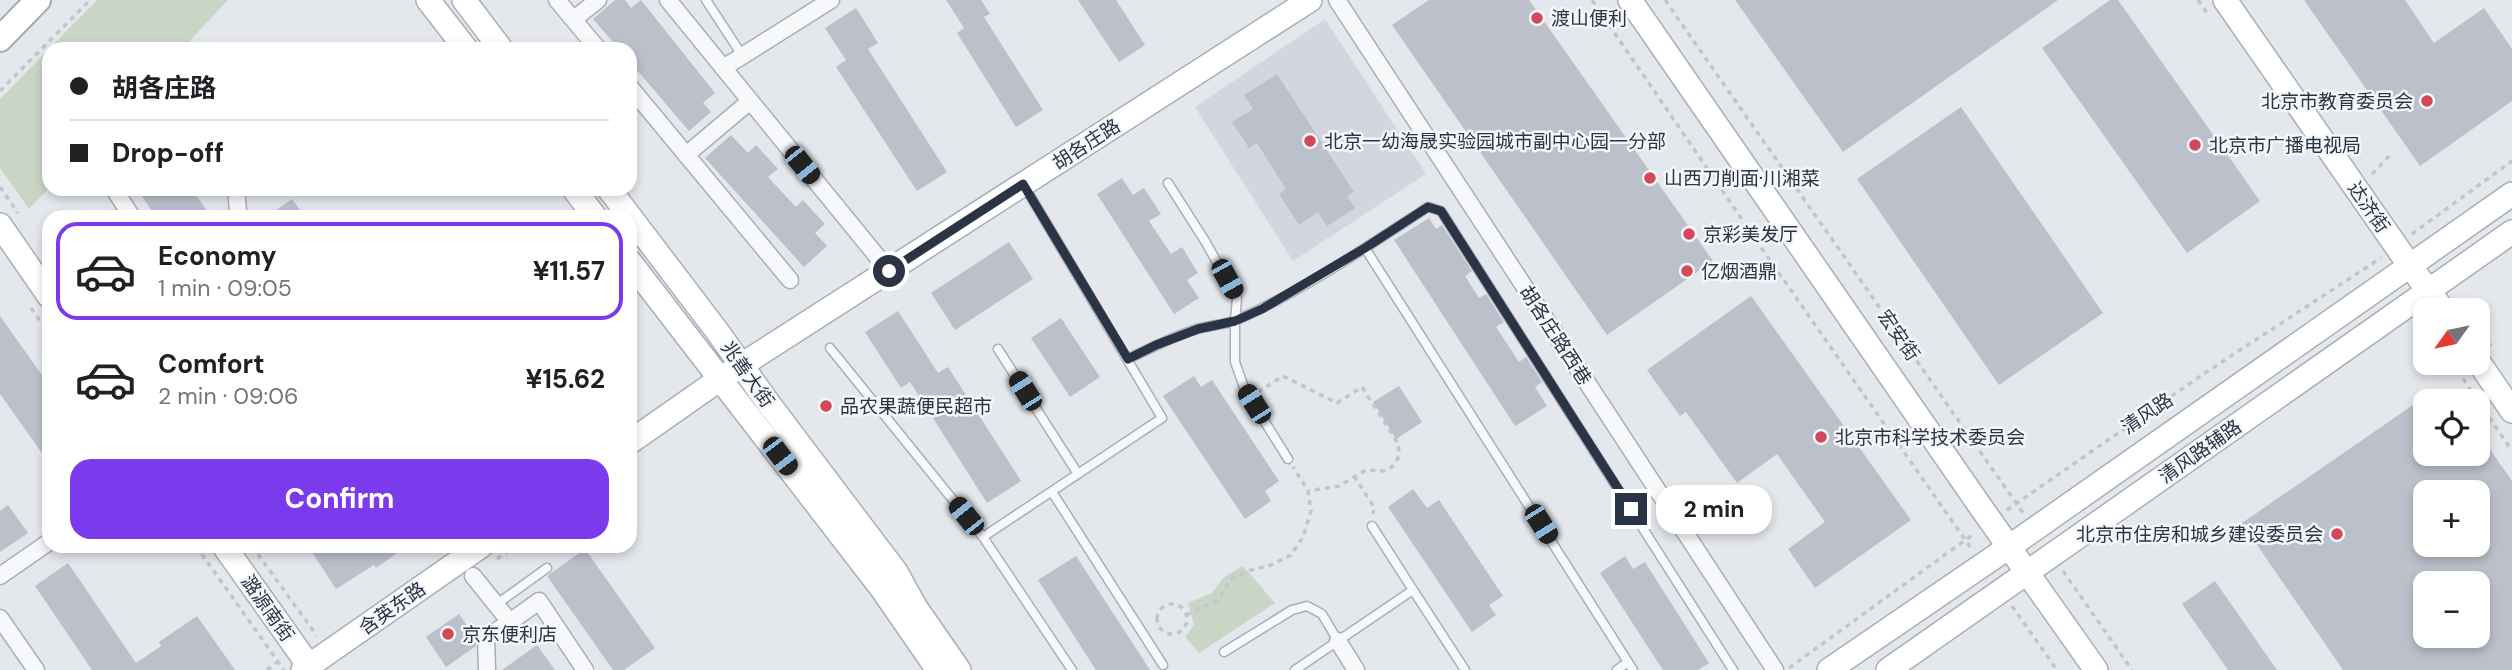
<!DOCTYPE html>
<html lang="en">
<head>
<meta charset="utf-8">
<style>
  :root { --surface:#fff; --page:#f6f6f6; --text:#202124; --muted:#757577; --line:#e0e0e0; --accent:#7c3aed }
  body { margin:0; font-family:"DM Sans","Noto Sans SC",sans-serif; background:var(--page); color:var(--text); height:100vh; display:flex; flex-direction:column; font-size:26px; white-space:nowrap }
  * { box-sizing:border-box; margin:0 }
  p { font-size:23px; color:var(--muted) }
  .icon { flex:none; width:38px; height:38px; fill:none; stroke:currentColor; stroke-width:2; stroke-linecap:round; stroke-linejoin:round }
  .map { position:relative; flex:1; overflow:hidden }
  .sheet { position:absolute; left:42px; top:210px; width:595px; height:343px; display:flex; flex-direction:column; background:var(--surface); border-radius:21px; box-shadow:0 4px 10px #0003 }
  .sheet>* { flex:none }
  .hud { position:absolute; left:42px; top:42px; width:595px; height:154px; border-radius:21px; box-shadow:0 4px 10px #0003; display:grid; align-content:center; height:154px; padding:0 28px; background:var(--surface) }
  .needle { width:46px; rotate:237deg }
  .controls { position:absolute; left:2413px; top:298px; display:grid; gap:14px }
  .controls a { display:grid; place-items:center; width:77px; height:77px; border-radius:14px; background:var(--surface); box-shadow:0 4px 10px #0003; font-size:35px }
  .end { position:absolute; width:32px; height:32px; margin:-16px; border:9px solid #2b3445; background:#fff; box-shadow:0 0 0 4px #fff }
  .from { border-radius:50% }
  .bubble { position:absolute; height:49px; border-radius:21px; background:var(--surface); box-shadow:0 4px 10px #0003; font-size:23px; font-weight:700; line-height:49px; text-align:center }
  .car { position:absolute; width:21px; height:42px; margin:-21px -10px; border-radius:9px; box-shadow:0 0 5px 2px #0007; background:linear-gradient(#222 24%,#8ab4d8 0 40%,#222 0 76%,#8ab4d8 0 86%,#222 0) }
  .hud b { display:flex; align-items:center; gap:24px; height:66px; font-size:26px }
  .hud b+b { border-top:2px solid var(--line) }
  .hud i { width:18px; height:18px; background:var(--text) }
  ul { padding:12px 0 0; list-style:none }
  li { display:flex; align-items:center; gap:21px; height:98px; margin:0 14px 10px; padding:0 14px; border:4px solid transparent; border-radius:21px }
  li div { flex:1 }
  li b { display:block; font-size:26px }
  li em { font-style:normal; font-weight:700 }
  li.active { border-color:var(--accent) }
  li>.icon { width:63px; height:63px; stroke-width:1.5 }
  .button { display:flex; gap:14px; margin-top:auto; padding:14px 28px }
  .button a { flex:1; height:80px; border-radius:21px; background:var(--accent); color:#fff; font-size:28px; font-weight:700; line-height:80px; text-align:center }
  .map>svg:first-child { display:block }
</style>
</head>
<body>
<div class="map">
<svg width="2512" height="670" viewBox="0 0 2512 670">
  <rect width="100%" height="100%" fill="#e4e7ec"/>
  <path fill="#d2d6de" d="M1325 19 1426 174 1293 261 1195 107Z"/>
  <path fill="#c9d6c5" d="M97 0H228L182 49H49V188L29 209 0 168V99Z
    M1243 566 1275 603 1199 653 1185 637 1194 625 1188 603 1212 593 1224 577Z"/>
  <path fill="#bbc0ca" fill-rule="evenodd" d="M615 0H625L631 8 641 0 715 93 703 103 711 112 689 131 630 62V49H619L593 19Z
    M946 0H981L990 14 984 17 1043 110 1016 127 957 33 964 28Z
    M1078 0H1116L1145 45 1119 62Z
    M1429 0H1529L1713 261 1607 335 1392 25Z
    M1735 0H2058L1843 152Z
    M2110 0H2118L2260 201 2187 253 2042 48Z
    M2304 0H2405L2434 43 2484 8 2512 49V101L2420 166Z
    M856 8 878 43 868 49 947 172 917 191 836 67 846 60 825 28Z
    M1277 74 1354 192 1347 196 1355 208 1327 226 1318 212 1299 225 1279 194 1286 189 1257 143 1249 148 1232 122 1253 109 1244 95Z
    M1961 107 2103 313 1999 385 1857 179Z
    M731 135 748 153 756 145 778 169 768 177 796 207 803 200 825 224 815 233 827 246 804 267 705 158Z
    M1122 178 1133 195 1144 188 1161 214 1149 221 1171 254 1182 247 1198 273 1187 280 1199 298 1174 314 1097 194Z
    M137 189H192L211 217H156Z
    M292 199 305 217H266Z
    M1429 218 1436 229 1442 225 1472 271 1465 276 1479 298 1486 294 1504 322 1496 327 1519 362 1526 357 1542 382 1535 387 1547 406 1515 426 1394 240Z
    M1009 242 1033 279 955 330 931 293Z
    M1751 296 1911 520 1815 588 1788 549 1825 522 1777 454 1737 483 1686 412 1680 416 1647 370Z
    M898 311 938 373 948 367 1021 481 987 503 910 382 901 388 865 332Z
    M0 316 49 385V463L0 394Z
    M1061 318 1100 377 1070 397 1031 338Z
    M1194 376 1201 387 1212 380 1279 481 1265 491 1271 501 1245 519 1163 396Z
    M1399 386 1422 422 1396 439 1373 402Z
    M2426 396V453H2478V432L2512 481V670H2343L2242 523ZM2426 492H2478V544H2426ZM2426 583H2478V635H2426Z
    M1413 489 1427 508 1439 500 1503 596 1489 605 1496 615 1472 632 1388 507Z
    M8 505 28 533 0 552V511Z
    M308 546H407L376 568 374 565 336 589Z
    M585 549 655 648 624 670H613L547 576Z
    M1076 556 1150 670H1096L1038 580Z
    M1625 556 1633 569 1645 562 1709 663 1698 670H1663L1600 573Z
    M68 563 136 663 161 646 159 642 197 616 235 670H92L35 586Z
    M2215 581 2277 670H2228L2182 604Z
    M459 614 476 639V646L446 667 426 637Z
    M537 645 555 670H502Z"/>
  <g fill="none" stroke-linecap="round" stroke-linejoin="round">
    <g stroke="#a9aeb7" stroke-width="11">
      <path id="lane" d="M706 0 742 55
        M1168 183 1205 241 1237 298 1235 321V362L1245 390 1288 459
        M1365 248 1633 670
        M830 348 983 537 1072 670
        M998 349 1078 474
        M1128 359C1150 348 1173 337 1197 329 1211 325 1226 325 1239 319 1304 290 1368 246 1428 207L1441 211 1733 670
        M1052 492 1163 665
        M1372 526 1413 590
        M983 537 1162 418 1025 187
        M497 604 547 568
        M1224 652 1292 610 1307 606 1322 614 1338 641
        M1295 670 1413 590 1465 670
        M1617 670 1628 662"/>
    </g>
    <g stroke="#a9aeb7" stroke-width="19">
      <path id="street" d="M557 0 598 49
        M668 0 889 271
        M1337 0 1775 670
        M574 19 598 0
        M723 68 831 0
        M630 87 790 280
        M686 155 749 102
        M114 189 132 217
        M236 189 238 211 236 217
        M0 576 49 542
        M473 576 510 622 486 638 487 670
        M0 618 36 670
        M510 622 539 601 585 670
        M1338 641 1356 670"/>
    </g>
    <g stroke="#a9aeb7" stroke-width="26">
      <path id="secondary" d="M428 0 466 49
        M464 0 501 49
        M1630 0 1980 506 2096 670
        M2225 0 2410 266 2443 310
        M574 189 595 217
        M609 189 717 331 769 404 896 572 916 608 959 670
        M0 225 49 296
        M630 262 882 589 938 670
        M2478 361 2512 411
        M630 442 720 379 1310 0
        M224 546 312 670
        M303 670 481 546
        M1829 670 2009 547 2512 194
        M1888 670C2096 524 2304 379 2512 232"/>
    </g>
    <g stroke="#a3abb8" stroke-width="28">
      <path id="primary" d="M0 39 38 0"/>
    </g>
    <path stroke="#c2c5cb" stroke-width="3.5" stroke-dasharray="5 5" stroke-linecap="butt" d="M1592 0 1767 256 1973 551
      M1665 0 2023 513
      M2198 0 2207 13
      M0 91 90 0
      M2372 174 2392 153
      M0 187 18 213
      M2412 234 2512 161
      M31 308 49 334
      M2478 327 2491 346
      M2452 362 2478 401
      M1258 392 1283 376 1337 403 1362 387 1399 445 1398 458 1392 467 1383 471 1366 470 1339 486 1308 491
      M2478 401 2512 451
      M1354 476 1374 507 1373 514
      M2007 510 2205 373 2381 258
      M196 546 284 670
      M252 546 317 636
      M497 559 516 546
      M2063 571 2132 670
      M1157 619a15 15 0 1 1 30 0a15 15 0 1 1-30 0Z
      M2012 606 2057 670
      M1186 615 1218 600 1230 580 1247 571 1271 565 1291 555 1303 537 1311 511 1308 491 1293 467
      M1789 668 1975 533
      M267 670 281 659"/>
    <use href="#lane" stroke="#f7f8fa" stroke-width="8"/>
    <use href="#street" stroke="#f7f8fa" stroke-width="16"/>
    <use href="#secondary" stroke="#fff" stroke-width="23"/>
    <use href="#primary" stroke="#fff" stroke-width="24"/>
  </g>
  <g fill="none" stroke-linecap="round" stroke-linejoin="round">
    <path stroke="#2b3445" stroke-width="9" d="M889 271 1023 184 1128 359 1156 345 1198 329 1235 321 1262 309 1365 248 1428 207 1441 211 1631 509"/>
  </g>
  <g fill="#d1495b" stroke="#f4f6f9" stroke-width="2.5">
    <circle cx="1537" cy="18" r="7"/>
    <circle cx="2427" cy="101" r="7"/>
    <circle cx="1310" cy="141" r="7"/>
    <circle cx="2195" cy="145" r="7"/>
    <circle cx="1650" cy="178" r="7"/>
    <circle cx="1689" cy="234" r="7"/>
    <circle cx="1687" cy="271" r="7"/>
    <circle cx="826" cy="406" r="7"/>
    <circle cx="1821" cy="437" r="7"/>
    <circle cx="2337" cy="534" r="7"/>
    <circle cx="448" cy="634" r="7"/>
  </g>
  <g text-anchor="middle" stroke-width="5" stroke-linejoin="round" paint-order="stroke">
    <g font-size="19" fill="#2b3445" stroke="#f4f6f9" text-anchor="start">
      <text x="1551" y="25">渡山便利</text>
      <text x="2413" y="108" text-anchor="end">北京市教育委员会</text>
      <text x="1324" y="148">北京一幼海晟实验园城市副中心园一分部</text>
      <text x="2209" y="152">北京市广播电视局</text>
      <text x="1664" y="185">山西刀削面·川湘菜</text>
      <text x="1703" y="241">京彩美发厅</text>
      <text x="1701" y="278">亿烟酒鼎</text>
      <text x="840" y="413">品农果蔬便民超市</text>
      <text x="1835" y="444">北京市科学技术委员会</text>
      <text x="2323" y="541" text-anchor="end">北京市住房和城乡建设委员会</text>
      <text x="462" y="641">京东便利店</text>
    </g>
    <g font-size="19" fill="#2b3445" stroke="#f4f6f9">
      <text transform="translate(1086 144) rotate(-33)" y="7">胡各庄路</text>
      <text transform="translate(2369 207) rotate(55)" y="7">达济街</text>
      <text transform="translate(1556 335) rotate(57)" y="7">胡各庄路西巷</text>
      <text transform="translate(1899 335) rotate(55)" y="7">宏安街</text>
      <text transform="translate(748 374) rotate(55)" y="7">兆善大街</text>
      <text transform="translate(2147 413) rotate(-34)" y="7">清风路</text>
      <text transform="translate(2200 451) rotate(-35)" y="7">清风路辅路</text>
      <text transform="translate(268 608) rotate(55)" y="7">潞源南街</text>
      <text transform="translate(392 608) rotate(-35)" y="7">含英东路</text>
    </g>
  </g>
</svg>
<div class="controls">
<a><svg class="needle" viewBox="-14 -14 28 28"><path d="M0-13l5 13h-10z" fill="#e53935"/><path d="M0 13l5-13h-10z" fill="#757577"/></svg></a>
<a><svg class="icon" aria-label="locate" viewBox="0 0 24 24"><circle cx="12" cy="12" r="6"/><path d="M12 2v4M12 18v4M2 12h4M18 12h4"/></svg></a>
<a>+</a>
<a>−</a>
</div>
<i class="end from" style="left:889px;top:271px"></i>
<i class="end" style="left:1631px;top:509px"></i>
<div class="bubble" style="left:1656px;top:485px;width:116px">2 min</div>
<i class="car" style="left:802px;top:165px;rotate:141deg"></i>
<i class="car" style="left:1227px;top:279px;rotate:151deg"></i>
<i class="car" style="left:1025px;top:391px;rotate:328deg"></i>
<i class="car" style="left:1254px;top:404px;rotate:328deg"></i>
<i class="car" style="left:780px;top:456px;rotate:143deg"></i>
<i class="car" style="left:966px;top:516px;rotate:321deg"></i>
<i class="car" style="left:1541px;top:524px;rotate:148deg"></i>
<div class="hud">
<b><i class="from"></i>胡各庄路</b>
<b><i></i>Drop-off</b>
</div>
<section class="sheet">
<ul>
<li class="active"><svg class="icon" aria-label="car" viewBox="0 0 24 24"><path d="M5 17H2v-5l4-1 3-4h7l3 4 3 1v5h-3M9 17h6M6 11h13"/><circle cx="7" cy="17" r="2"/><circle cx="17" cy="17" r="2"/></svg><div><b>Economy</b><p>1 min · 09:05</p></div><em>¥11.57</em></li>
<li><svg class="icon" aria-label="car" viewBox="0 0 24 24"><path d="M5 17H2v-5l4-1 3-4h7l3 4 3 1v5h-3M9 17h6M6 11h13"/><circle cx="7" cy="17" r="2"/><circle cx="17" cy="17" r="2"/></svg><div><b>Comfort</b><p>2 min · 09:06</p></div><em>¥15.62</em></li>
</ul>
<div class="button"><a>Confirm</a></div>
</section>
</div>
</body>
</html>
